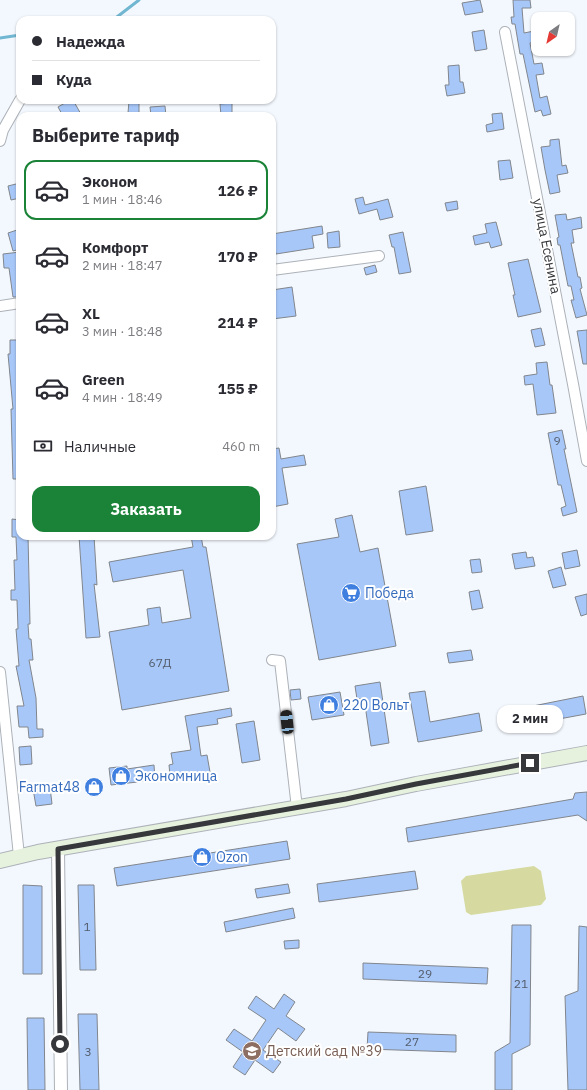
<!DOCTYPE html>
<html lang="ru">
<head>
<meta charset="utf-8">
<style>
  :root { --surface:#fff; --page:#f2f2f3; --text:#2b2b33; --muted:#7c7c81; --line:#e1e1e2; --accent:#1a8338 }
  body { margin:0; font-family:"IBM Plex Sans",sans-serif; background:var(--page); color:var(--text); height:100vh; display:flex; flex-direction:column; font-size:15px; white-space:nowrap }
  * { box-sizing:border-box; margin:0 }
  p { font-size:13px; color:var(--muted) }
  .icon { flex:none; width:22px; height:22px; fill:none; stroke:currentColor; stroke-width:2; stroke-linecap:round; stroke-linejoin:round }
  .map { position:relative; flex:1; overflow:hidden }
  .side { position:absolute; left:16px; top:112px; width:260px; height:428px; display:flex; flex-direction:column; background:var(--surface); border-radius:12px; box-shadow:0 1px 3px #0004 }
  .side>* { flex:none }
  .hud { position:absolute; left:16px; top:16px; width:260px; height:88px; border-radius:12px; box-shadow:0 1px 3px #0004; display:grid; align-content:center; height:88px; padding:0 16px; background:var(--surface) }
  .needle { width:26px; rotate:214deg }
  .controls { position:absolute; left:531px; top:12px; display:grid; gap:8px }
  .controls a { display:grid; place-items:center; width:44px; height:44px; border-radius:8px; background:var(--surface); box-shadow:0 1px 3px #0004; font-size:20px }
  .end { position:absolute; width:18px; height:18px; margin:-9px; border:5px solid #36383b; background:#fff; box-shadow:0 0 0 2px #fff }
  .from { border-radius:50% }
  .bubble { position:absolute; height:28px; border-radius:12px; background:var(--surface); box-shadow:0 1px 3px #0004; font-size:13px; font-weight:700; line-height:28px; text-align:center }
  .car { position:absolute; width:12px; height:24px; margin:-12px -6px; border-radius:5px; box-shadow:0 0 3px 1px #0007; background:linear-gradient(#222 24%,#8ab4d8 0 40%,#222 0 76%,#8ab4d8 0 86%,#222 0) }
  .hud b { display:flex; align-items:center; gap:14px; height:38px; font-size:15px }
  .hud b+b { border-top:1px solid var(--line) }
  .hud i { width:10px; height:10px; background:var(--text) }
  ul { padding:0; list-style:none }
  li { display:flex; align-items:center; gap:12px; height:60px; margin:0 8px 6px; padding:0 8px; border:2px solid transparent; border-radius:12px }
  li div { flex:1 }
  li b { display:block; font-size:15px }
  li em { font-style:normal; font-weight:700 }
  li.active { border-color:var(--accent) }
  li>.icon { width:36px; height:36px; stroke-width:1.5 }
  h2 { padding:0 16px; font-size:18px; line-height:48px }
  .pay { display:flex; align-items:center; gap:10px; height:44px; padding:0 16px; font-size:15px }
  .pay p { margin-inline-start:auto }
  .primary-button { display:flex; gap:8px; margin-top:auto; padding:8px 16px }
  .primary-button a { flex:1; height:46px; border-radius:12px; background:var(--accent); color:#fff; font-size:16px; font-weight:700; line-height:46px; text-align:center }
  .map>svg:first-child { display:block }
</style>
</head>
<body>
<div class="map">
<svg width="587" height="1090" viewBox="0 0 587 1090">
  <rect width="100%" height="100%" fill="#f3f8fe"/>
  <path fill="#d6daa0" d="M534 866 541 871 546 899 541 905 471 915 466 912 461 881 466 876Z"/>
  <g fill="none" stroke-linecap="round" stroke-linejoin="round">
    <path stroke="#72b7d1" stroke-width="3" d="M113 20 139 0
      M0 38 20 35"/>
  </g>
  <path fill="#a7c7f9" stroke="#81868d" d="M480 0 483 12 465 15 462 3Z
    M513 0H530L531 8H522L524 33 534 31 536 42 530 43 534 64 542 63 544 74 536 75 540 98 547 96 551 114 543 116 541 110 535 112 523 54H520L515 24H512L511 17H514Z
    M484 30 487 49 475 51 472 32Z
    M459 65 460 82H463L465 93 447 96 445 85H449L448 66Z
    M70 100H73L82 116H63L58 107Z
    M129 101H139V113H128Z
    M232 103V116H221L220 104Z
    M165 106 166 116H151L150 107Z
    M502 113 504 129 487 132 486 125 493 123 492 114Z
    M559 139 562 166 566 165 568 173 557 175 560 192 550 194 545 170 541 147 550 146V140Z
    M510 160 513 178 500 180 498 161Z
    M20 183V198L11 200 8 186Z
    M363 197 365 205 388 199 393 217 380 220 377 209 359 214 355 199Z
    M457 201 458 209 447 211 445 203Z
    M566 214 567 220 581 217 582 228 572 230 574 243H571L578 277H580L582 288 580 289 587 315 576 318 571 300H574L571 286H568L560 245H558L557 238 559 237 555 215Z
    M496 222 502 245 491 248 489 242 475 245 473 236 487 233 485 224Z
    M322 226 323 234 312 236 314 248 276 254 272 234Z
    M20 229V249L13 251 8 233Z
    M339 231 340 247 328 248 327 233Z
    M403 232 411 272 399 274 394 247H392L389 235Z
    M20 252V297H13L9 268H4L3 254Z
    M528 259 541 312 518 317 513 295H515L508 263Z
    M375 265 377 272 366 275 364 268Z
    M292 287 296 316 272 319V290Z
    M541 328 545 345 535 347 531 330Z
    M587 330V364H583L577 331Z
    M10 340H20V479H13L11 409H13L8 354H10Z
    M547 362 550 385H552L556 413 537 415 533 384 525 385 524 376 537 374 536 363Z
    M562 430 566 449H564L577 512 563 516 561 508 566 506 561 485H558L548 433Z
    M279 448 281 459 304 455 306 465 282 468 288 504 272 507V449Z
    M426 486 433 531 406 535 399 491Z
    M352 515 360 552 378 548 396 646 319 660 297 544 339 537 335 519Z
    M12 519 20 520V536H28L30 624H28L29 639H31L33 660H29L36 698 37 729H43V737L29 738 28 727H19L17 706H24L16 666H19L16 629H18L17 600H11V590H15L14 560H17L16 537H12Z
    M79 536H94L97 585 94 584 100 637 86 638Z
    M191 536H201L203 547H206L229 691 122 710 109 632 149 625 147 609 160 607 162 623 191 618 183 570 113 582 109 562 193 547Z
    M577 550 580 566 565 569 562 553Z
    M526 552 527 558 533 557 535 566 515 569 512 554Z
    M480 559 482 572 472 573 470 560Z
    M561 567 566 585 553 588 548 571Z
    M479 590 483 608 472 610 469 592Z
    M587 594V614L581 616 575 597Z
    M471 650 473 660 449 663 447 653Z
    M380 682 389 743 371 746 364 698 357 699 355 686Z
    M300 689 301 699 291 700 290 690Z
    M425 691 430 722 479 713 482 731 418 742 409 693Z
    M340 692 344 715 312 720 308 697Z
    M583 696 586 714 521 726 518 709Z
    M231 708 232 716 217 719 218 724 197 727 201 756 207 755 210 772 195 775 194 772 170 775 169 765 173 764 171 753 191 750 185 716Z
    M254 721 260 760 242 763 236 724Z
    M31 746 32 764 20 765 19 747Z
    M154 765 155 780 111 785 109 768 127 766V769Z
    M50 787 52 804 36 806 33 789Z
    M587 792V821L578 815 408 842 406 828 573 799 575 793Z
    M287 841 290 859 117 886 114 868Z
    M415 871 418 889 319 902 317 884Z
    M288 884 290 893 257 898 255 889Z
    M23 885 42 886V974H23Z
    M78 885H94L96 970H80Z
    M293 908 295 918 226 932 224 922Z
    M512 925H531L530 1045 512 1054V1090H495V1052L510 1043Z
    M579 926 587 927V1090H568L565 996 578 991Z
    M299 940V948L285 949 284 941Z
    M363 963 488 968 487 984 363 979Z
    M284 994 295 1002 286 1016 305 1029 296 1041 278 1028 263 1050 281 1062 273 1073 255 1060 245 1075 233 1067 243 1052 226 1040 234 1029 252 1041 266 1020 248 1008 256 996 274 1009Z
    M78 1014H97L99 1090H80Z
    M27 1018H44L45 1090H28Z
    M368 1032 456 1035V1052L367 1049Z"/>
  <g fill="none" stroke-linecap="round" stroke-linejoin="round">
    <g stroke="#adb2b9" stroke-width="12">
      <path id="minor" d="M505 32 573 384 587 461
        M0 141 3 130 20 100
        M272 270 379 256
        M0 306 20 303
        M272 660 280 661 297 808
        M0 672 19 856"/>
    </g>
    <g stroke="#adb2b9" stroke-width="14">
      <path id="tertiary" d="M58 849 61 1090"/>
    </g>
    <g stroke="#adb2b9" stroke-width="16">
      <path id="secondary" d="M0 861 38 852 346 799 416 784 587 753"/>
    </g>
    <use href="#minor" stroke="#fff" stroke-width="10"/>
    <use href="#tertiary" stroke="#fff" stroke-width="12"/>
    <use href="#secondary" stroke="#e7f2de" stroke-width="14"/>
  </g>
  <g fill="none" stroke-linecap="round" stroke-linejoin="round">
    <path stroke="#36383b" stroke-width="5" d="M60 1044 58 849 346 799 416 784 530 763"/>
  </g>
  <defs>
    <g id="supermarket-disc" transform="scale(1)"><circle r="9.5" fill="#3f7fe0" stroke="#fff"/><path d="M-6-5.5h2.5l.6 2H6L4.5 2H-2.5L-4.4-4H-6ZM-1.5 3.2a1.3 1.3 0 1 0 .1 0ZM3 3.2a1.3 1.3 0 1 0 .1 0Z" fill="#fff"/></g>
    <g id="shop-disc" transform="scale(1)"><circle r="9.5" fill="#3f7fe0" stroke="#fff"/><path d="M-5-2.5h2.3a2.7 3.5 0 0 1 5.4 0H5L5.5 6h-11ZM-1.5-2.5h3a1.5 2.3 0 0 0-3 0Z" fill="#fff"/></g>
    <g id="school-disc" transform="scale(1)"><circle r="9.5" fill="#8d6e63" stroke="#fff"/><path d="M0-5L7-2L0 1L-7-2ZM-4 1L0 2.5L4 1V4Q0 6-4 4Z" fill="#fff"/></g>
  </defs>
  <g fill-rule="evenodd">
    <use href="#supermarket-disc" x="351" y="593"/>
    <use href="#shop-disc" x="329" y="705"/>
    <use href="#shop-disc" x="121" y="776"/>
    <use href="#shop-disc" x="94" y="787"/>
    <use href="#shop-disc" x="202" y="857"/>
    <use href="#school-disc" x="252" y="1051"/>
  </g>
  <g text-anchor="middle" stroke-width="4" stroke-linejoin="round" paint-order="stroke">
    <g font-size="12" fill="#525c6a">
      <text x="557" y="445">9</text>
      <text x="160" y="667">67Д</text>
      <text x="87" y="931">1</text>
      <text x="425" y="978">29</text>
      <text x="521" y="988">21</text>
      <text x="412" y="1046">27</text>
      <text x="88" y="1056">3</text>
    </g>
    <g font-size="14" fill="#36383b" stroke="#fff">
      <text transform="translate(547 246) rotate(79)" y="5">улица Есенина</text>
    </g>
    <g font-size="14" fill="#366cbe" stroke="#fff" text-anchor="start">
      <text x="365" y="598">Победа</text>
      <text x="343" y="710">220 Вольт</text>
      <text x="135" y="781">Экономница</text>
      <text x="80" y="792" text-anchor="end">Farmat48</text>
      <text x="216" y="862">Ozon</text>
    </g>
    <g font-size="14" fill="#785e54" stroke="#fff" text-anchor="start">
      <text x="266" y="1056">Детский сад №39</text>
    </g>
  </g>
</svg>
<div class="controls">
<a><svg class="needle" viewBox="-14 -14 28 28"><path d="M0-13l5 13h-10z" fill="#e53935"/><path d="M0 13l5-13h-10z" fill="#7c7c81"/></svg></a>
</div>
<i class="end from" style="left:60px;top:1044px"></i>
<i class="end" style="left:530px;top:763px"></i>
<div class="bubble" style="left:497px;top:705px;width:66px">2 мин</div>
<i class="car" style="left:287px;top:722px;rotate:354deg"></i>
<div class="hud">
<b><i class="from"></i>Надежда</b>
<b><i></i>Куда</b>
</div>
<section class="side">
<h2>Выберите тариф</h2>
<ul>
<li class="active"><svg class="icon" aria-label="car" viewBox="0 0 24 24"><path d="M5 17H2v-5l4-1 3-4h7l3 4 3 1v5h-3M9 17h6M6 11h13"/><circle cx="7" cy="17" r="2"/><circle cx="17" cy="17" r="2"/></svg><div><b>Эконом</b><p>1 мин · 18:46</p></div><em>126 ₽</em></li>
<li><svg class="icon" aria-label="car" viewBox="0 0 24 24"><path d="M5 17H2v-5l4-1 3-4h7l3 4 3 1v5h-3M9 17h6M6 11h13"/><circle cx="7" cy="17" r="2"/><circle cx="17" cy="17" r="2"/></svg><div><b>Комфорт</b><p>2 мин · 18:47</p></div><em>170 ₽</em></li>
<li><svg class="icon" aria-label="car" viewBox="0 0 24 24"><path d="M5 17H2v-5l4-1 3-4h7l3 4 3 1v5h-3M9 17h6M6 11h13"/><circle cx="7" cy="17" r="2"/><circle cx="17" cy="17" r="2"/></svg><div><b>XL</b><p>3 мин · 18:48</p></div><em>214 ₽</em></li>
<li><svg class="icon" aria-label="car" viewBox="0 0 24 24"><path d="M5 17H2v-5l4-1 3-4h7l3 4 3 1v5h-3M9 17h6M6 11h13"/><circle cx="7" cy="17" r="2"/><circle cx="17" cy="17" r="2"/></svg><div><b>Green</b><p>4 мин · 18:49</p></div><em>155 ₽</em></li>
</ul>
<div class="pay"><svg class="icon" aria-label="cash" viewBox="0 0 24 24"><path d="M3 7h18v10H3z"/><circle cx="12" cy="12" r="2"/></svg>Наличные<p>460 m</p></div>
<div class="primary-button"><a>Заказать</a></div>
</section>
</div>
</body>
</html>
